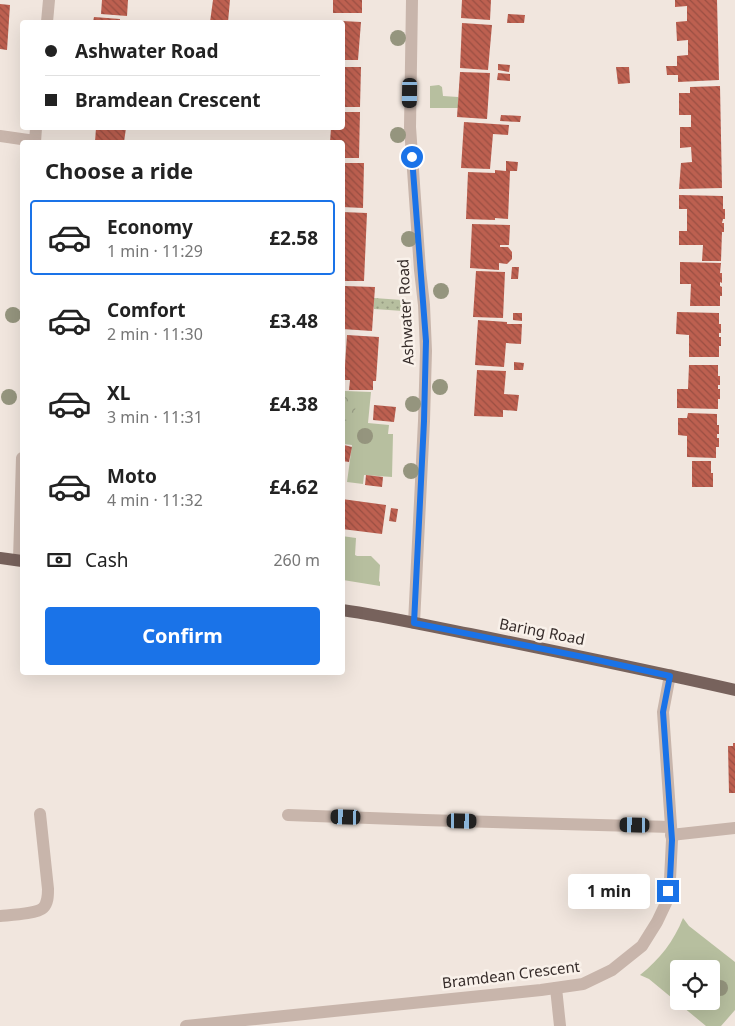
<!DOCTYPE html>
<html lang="en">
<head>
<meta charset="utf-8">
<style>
  :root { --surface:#fff; --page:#f6f6f6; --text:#222; --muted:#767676; --line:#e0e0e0; --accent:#1a73e8 }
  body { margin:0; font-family:"Noto Sans",sans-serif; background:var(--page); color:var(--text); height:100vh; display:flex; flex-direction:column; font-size:19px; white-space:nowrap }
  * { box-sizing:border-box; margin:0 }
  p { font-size:16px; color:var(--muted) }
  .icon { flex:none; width:28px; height:28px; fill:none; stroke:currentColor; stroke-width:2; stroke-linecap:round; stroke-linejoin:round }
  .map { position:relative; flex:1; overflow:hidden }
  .side { position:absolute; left:20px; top:140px; width:325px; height:535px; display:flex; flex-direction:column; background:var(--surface); border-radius:5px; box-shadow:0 5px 20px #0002 }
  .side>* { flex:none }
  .banner { position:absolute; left:20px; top:20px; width:325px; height:110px; border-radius:5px; box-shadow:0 5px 20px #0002; display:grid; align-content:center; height:110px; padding:0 25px; background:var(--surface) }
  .fabs { position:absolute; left:670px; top:960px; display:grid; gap:10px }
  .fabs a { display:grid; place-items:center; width:50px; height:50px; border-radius:5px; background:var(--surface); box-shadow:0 5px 20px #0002; font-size:25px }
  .end { position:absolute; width:22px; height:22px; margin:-11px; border:6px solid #1a73e8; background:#fff; box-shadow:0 0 0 2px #fff }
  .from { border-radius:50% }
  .bubble { position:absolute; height:35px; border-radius:5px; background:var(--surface); box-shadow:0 5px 20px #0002; font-size:16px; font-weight:700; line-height:35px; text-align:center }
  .car { position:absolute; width:15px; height:30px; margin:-15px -8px; border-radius:6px; box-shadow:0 0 4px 1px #0007; background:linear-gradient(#222 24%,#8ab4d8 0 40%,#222 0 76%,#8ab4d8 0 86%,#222 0) }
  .banner b { display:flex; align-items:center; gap:18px; height:48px; font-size:19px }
  .banner b+b { border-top:1px solid var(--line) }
  .banner i { width:12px; height:12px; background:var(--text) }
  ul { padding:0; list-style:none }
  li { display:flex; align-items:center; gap:15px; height:75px; margin:0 10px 8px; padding:0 15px; border:2px solid transparent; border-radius:5px }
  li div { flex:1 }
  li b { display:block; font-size:19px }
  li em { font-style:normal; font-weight:700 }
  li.selected { border-color:var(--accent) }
  li>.icon { width:45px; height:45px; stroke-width:1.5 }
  h2 { padding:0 25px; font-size:22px; line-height:60px }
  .pay { display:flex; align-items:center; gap:12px; height:55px; padding:0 25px; font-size:19px }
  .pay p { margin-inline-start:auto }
  .button { display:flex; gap:10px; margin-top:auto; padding:10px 25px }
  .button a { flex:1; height:58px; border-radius:5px; background:var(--accent); color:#fff; font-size:20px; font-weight:700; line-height:58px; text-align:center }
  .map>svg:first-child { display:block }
</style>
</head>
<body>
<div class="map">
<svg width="735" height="1026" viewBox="0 0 735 1026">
  <defs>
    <pattern id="forest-crowns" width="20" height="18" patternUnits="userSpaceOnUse" patternTransform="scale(1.25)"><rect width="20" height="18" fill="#b7bf9f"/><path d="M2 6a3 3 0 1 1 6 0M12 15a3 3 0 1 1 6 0" fill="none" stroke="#969b82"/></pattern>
    <pattern id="park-dots" width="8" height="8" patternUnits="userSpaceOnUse" patternTransform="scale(1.25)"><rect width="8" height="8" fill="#b7bf9f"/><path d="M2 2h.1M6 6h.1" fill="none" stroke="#969b82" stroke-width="1.8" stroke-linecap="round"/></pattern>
    <pattern id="building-back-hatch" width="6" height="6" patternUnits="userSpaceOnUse" patternTransform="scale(1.25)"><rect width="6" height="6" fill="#bd6050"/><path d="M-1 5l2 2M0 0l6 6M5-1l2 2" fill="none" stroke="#9a4f43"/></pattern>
  </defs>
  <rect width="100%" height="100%" fill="#f1e6de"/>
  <path fill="#b7bf9f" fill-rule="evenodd" d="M439 85 442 87 443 96 458 97V108H430V86Z
    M345 391 371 392 368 423 389 425 388 434H393L392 477 364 475 363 484 347 482 352 445 343 444 342 412Z
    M342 536 356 538 355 555 357 556H371L380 565 379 581 380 582V586L343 580Z
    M683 918 689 926 735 962V1010L721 1026H706L649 979 640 975C660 959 674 941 683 918ZM679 969H711V1001H679Z"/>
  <path fill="url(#forest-crowns)" d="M343 394C349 395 354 399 356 406 354 415 351 419 343 422Z"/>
  <path fill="url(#park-dots)" d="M374 298 402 300 403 311 374 309Z"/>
  <path fill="url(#building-back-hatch)" d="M102 0H128L127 16 101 14Z
    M213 0H230L228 22H210Z
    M333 0H362V13H333Z
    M462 0H491L490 20 461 18Z
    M675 0H717L719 80 678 82V75H667L666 66H677V56L688 55V40L677 41 676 22 687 21V6L675 7Z
    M0 4 10 5 7 50 0 49Z
    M508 14 525 15 524 23H507Z
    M94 17 120 19V22H93Z
    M342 21 361 22 358 60H342Z
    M462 23 492 25 488 70 460 68Z
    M498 64 510 65 509 72 498 70Z
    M342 67H361L360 107H342Z
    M616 67H629L630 83 618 84Z
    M460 72 490 73 487 119 457 117Z
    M498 73 510 74V81L497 80Z
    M720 86 722 188 679 189 681 163 692 162 691 147 680 148V127H691V115H679V93H690V87Z
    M342 112H360L359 158H342V142H330L331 128H342Z
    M501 115 521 116 520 122 500 121Z
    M464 122 509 125 508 135 493 134 490 169 461 168Z
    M96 128H126L124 142H95Z
    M506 161 518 162 517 171H510L508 219 495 218V220L466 219 468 172 495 173V170L506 171Z
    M342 163H364L363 208 342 207Z
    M679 195 723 196V209H725V219H723L722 223H724V232H722L721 261H702L703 245H679V231H687V209H679Z
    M342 212 367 213 364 281H342Z
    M472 224 510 225 509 245H500V247H508L512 252V259L507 264 499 263V270L470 268Z
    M680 262 721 263 720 273H722V283L720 282V286L722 287V296H720V306H690L691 284H680Z
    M512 267H519L518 279H511Z
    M476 271 505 272 503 318 473 317Z
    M344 286 375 287 372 331 342 329Z
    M677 312 719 313V324H721V333H719V337H721V346H719V357H689V335L676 334Z
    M513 313H522V321L513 320Z
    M478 320 507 322V324H522L521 344 506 343 504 367 475 365Z
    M347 335 379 337 376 381H373V390H349L350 380H344Z
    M514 362 524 363 523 370H514Z
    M689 365H718V376H720V385H718V389H720V399H718V409L677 408V389H688Z
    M477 370 506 371 504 394 519 395 517 411 503 410V417L474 416Z
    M374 405 396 407 394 422 373 420Z
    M688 413 717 414V425H719V434H717V438H719V447H716V458L687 457V436L678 435V418H687Z
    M344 445 352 447 349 462 342 461Z
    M692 461H711V473H713V487H692Z
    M366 475 383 477 382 487 365 485Z
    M342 499 386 505 382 534 342 529Z
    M391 508 398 509 396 522 389 521Z
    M733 743H735V793H729L728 746H733Z"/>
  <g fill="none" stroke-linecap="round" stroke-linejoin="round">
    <path stroke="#c8b5ab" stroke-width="12" d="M288 815 424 820 671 827
      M671 835 735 828
      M0 916C9 915 37 914 43 908 48 903 48 896 48 889L40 814
      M556 988 560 1026"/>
    <path stroke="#c8b5ab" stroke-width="12" d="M412 0 410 127 420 270 424 305 426 351 424 421 414 623
      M47 22 49 0
      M0 136 35 141
      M35 142 36 128
      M19 560 22 458
      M186 1026 541 990 583 984 612 970 642 946 657 922 666 903 670 879 672 840 663 712 670 675"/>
    <path stroke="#77625c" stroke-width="12" d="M0 558 22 561
      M342 610C385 616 428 626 470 634 559 652 647 670 735 690"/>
  </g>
  <g fill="#95957e">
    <circle cx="398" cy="38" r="8"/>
    <circle cx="398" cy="135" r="8"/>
    <circle cx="409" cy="239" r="8"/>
    <circle cx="441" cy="291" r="8"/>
    <circle cx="13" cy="315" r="8"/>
    <circle cx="440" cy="387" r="8"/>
    <circle cx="9" cy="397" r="8"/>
    <circle cx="413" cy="404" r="8"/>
    <circle cx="365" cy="436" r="8"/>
    <circle cx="411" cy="471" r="8"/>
    <circle cx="720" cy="988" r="8"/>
  </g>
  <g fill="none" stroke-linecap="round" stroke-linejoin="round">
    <path stroke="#1a73e8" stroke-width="6" d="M412 157 426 341 424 421 414 623 588 658 670 676 663 712 672 840 670 879 668 891"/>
  </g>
  <g text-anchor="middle" stroke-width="5" stroke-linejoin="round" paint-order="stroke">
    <g font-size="15" fill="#362c2a" stroke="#f9f1ea">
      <text transform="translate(406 312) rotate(-93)" y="5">Ashwater Road</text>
      <text transform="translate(542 632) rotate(11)" y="5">Baring Road</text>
      <text transform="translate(511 975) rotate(-7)" y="5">Bramdean Crescent</text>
    </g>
  </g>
</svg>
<div class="fabs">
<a><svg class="icon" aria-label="locate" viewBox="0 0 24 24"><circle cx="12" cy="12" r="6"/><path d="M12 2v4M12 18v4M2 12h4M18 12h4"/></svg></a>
</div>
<i class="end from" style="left:412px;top:157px"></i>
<i class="end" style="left:668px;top:891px"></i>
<div class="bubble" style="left:568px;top:874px;width:82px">1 min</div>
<i class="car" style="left:410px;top:93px;rotate:181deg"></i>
<i class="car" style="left:346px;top:817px;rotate:272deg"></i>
<i class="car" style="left:462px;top:821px;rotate:91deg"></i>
<i class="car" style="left:635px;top:825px;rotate:271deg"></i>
<div class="banner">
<b><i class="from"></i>Ashwater Road</b>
<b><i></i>Bramdean Crescent</b>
</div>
<section class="side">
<h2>Choose a ride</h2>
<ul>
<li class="selected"><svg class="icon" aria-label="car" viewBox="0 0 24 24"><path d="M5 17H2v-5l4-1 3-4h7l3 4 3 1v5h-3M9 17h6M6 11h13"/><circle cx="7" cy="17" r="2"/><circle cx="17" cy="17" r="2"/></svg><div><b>Economy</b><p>1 min · 11:29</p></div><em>£2.58</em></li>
<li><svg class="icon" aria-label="car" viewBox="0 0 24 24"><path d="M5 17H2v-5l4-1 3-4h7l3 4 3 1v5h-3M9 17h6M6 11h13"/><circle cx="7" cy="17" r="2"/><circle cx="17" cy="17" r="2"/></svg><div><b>Comfort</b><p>2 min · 11:30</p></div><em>£3.48</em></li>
<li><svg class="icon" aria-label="car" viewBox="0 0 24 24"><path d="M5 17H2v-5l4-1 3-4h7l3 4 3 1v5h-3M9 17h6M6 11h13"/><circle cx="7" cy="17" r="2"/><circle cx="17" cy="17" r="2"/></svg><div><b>XL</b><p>3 min · 11:31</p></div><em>£4.38</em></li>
<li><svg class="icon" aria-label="car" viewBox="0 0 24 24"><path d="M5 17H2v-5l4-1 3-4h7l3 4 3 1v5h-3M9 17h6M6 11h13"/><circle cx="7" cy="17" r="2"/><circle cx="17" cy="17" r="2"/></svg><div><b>Moto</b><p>4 min · 11:32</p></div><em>£4.62</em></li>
</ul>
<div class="pay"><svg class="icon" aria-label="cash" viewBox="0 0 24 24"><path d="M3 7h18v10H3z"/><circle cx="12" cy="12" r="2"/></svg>Cash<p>260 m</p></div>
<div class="button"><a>Confirm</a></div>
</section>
</div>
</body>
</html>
